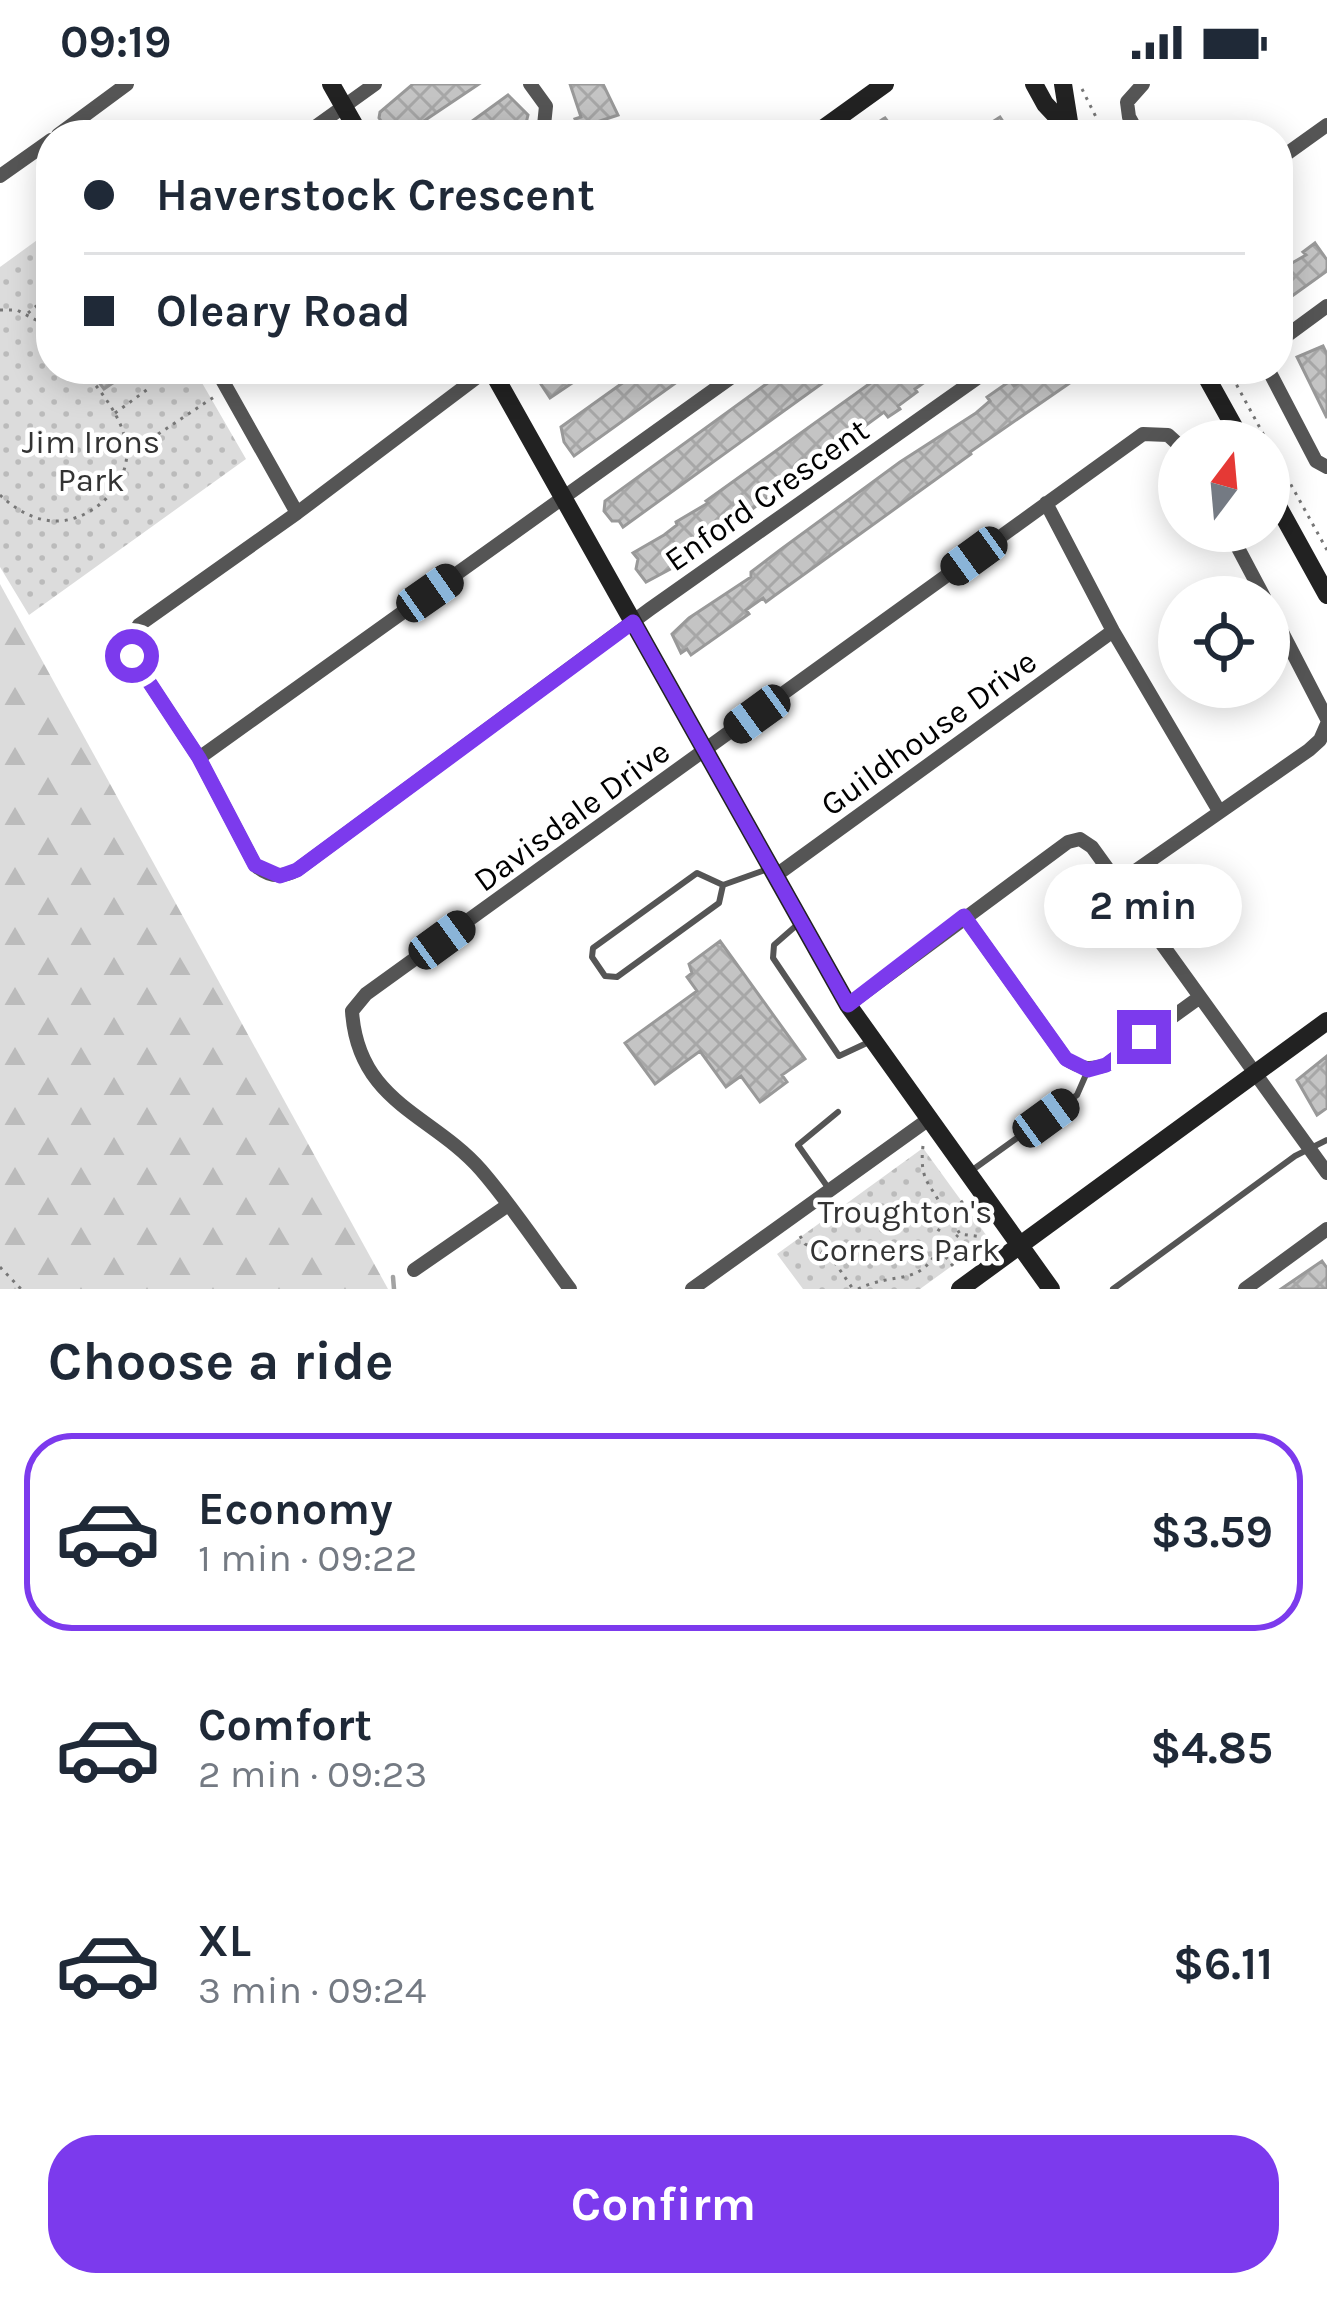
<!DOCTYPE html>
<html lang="en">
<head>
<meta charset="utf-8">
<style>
  :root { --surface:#fff; --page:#f2f2f3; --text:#1f2937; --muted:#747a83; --line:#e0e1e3; --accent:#7c3aed }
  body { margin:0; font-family:Karla,sans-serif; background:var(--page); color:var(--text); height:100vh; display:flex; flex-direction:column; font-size:45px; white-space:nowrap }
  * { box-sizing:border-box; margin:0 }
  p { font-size:39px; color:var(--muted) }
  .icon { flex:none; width:66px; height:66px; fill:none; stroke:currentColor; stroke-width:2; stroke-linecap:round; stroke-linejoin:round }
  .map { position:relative; height:1205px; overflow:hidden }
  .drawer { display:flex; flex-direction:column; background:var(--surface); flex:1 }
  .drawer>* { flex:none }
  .top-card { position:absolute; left:36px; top:36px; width:1257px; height:264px; border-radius:48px; box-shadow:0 6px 30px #0003; display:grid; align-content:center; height:264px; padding:0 48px; background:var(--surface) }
  .needle { width:78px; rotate:16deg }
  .controls { position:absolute; left:1158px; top:336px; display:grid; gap:24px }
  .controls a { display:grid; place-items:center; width:132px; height:132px; border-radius:50%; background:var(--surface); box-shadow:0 6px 30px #0003; font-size:60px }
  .end { position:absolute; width:54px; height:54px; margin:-27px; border:15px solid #7c3aed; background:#fff; box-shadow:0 0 0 6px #fff }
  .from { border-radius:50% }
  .bubble { position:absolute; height:84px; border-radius:42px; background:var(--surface); box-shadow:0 6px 30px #0003; font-size:39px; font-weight:700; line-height:84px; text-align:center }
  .car { position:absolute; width:36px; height:72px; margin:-36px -18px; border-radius:15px; box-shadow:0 0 9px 3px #0007; background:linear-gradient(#222 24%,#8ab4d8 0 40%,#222 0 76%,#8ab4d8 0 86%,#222 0) }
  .top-card b { display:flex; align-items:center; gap:42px; height:114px; font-size:45px }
  .top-card b+b { border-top:3px solid var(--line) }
  .top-card i { width:30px; height:30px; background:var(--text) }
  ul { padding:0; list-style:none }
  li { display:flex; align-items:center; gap:36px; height:198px; margin:0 24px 18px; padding:0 24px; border:6px solid transparent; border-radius:48px }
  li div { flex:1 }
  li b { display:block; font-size:45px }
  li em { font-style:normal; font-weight:700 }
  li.selected { border-color:var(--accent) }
  li>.icon { width:108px; height:108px; stroke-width:1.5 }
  h2 { padding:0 48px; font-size:54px; line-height:144px }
  .cta { display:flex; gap:24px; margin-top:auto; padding:24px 48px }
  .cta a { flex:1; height:138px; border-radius:48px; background:var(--accent); color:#fff; font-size:48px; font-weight:700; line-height:138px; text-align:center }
  .status { display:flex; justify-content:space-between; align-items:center; height:84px; padding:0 60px; background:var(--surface); direction:ltr }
  .status svg { height:33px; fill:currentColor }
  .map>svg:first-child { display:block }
</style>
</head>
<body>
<div class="status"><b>09:19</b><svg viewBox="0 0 49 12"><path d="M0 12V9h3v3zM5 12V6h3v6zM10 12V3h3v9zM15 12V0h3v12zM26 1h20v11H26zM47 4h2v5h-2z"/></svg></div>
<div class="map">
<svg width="1327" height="1205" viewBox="0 0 1327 1205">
  <defs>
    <pattern id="grass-dots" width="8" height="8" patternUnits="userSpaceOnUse" patternTransform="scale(3)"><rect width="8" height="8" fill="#dcdcdc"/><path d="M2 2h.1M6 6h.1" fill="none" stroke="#bbb" stroke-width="1.8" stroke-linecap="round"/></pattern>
    <pattern id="forest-firs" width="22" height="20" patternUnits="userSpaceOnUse" patternTransform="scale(3)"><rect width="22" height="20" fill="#dcdcdc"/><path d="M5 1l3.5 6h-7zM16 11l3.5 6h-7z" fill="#bbb"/></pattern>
    <pattern id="building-cross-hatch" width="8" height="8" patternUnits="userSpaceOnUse" patternTransform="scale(3)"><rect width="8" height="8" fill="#c4c4c4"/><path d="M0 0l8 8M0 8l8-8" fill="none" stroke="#a7a7a7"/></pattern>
  </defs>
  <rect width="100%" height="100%" fill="#fff"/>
  <path fill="url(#grass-dots)" d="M51 146V285H194L246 375 29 531 0 483V183Z
    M923 1064 989 1155 920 1205H803L777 1170Z"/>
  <path fill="url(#forest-firs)" d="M0 500 388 1205H0Z"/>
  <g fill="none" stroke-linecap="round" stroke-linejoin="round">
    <path stroke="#a3a3a3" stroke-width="4.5" d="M393 1193 394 1205"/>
  </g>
  <path fill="url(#building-cross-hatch)" stroke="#999" stroke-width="3" d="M413 0H479L403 51H391L379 34 380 28Z
    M570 0H603L618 31 579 44 575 35 581 33Z
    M508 11 528 31 526 39 509 51H453Z
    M1000 33 1012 51H972Z
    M885 34 898 51H860L883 35Z
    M1315 159 1327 176V187L1278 222V187L1306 171 1303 168Z
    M1323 262 1327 270V334L1297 273Z
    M89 285H107L116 297 104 305Z
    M531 285H593L550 314Z
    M642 285H695L574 372 564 358 561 343Z
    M787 285H842L623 443 619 437H612L604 427 605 417Z
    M890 285H943L915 305 917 308 898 322 900 325 888 333 884 328 858 347 862 353 850 361 830 373 828 369 801 389 802 395 792 403 788 397 732 441 727 440 708 454 712 461 704 467 646 498 636 485 638 475 633 469 664 451 677 441 676 438 708 419 706 417Z
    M1037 285H1090L970 368 971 370 774 512 766 518 763 514 746 526 749 530 691 571 687 565 681 569 672 550 689 534 751 493V488L780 466 900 378 976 329 990 317 987 313 1010 297 1014 302Z
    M720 857 805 975 782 991 787 998 760 1018 741 992 726 1003 700 967 655 1000 625 959 697 907 687 893 692 889 689 880Z
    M1327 972V1024L1317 1031 1297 996Z
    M1322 1177 1327 1184V1205H1281Z"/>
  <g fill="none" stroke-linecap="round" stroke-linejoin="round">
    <path stroke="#777" stroke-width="3" stroke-dasharray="3 6" stroke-linecap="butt" d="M1082 5 1105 51
      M0 226H17L51 244
      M28 229 51 210
      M1228 285 1267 357
      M115 329 148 305
      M1269 361 1327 466
      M128 370 214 313
      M0 411C16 426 36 438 59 437 96 435 133 397 126 359 121 331 100 307 83 285
      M923 1062C918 1106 938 1100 945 1136
      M963 1117 955 1123 951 1135 960 1150 990 1154
      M944 1137 937 1149 946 1163
      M800 1152 805 1160 831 1173 853 1205
      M953 1182 945 1172 946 1164 958 1151
      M0 1183 21 1205
      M858 1205C897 1186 921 1205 941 1159"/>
    <path stroke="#555" stroke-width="6" d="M723 801 719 819 617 893 605 892 592 873 593 864 697 789 723 801 768 785
      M798 840 774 861 773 874 839 972 869 958
      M971 1087 1077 1011 1088 986
      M829 1105 798 1061 838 1028
      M1113 1205 1295 1072 1327 1056"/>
    <path stroke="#555" stroke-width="14" d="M530 0 546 22 543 51
      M58 51 127 0
      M304 51 375 0
      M1139 51 1129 33 1127 18 1143 0
      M1278 76 1327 41
      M0 92 51 56
      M1278 258 1327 222
      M216 285 297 429
      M488 285 297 429 139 541 130 555 132 572 199 674 255 781C268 793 282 794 297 786L650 525 990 285
      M1268 285 1316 377 1327 383
      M1046 419 1113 547 1219 727
      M1229 447 1264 513
      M1269 523 1327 635
      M199 674 743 285
      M775 792 1113 547
      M1118 799 1309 666 1320 656 1327 640
      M964 832 1066 975C1081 985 1089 986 1106 981L1200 913
      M848 921 1068 758 1080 755 1092 763 1327 1089
      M414 1186 508 1121
      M570 1205C541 1166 513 1123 481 1086 432 1030 358 1019 352 927L366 910 1143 350 1168 351 1179 361
      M692 1205 929 1035
      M1245 1205 1327 1145"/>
    <path stroke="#222" stroke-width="18" d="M331 0 360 51
      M1034 0 1045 20 1074 51
      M1063 0 1070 44
      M814 51 885 0
      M491 285 848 921 1051 1205
      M1202 285 1242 357
      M1269 406 1327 511
      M960 1205 1327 937"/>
  </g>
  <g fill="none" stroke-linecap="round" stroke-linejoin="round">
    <path stroke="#7c3aed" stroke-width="15" d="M132 572 199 674 255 781 280 792 297 786 633 538 848 921 964 832 1066 975 1088 986 1106 981 1144 953"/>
  </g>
  <g text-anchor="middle" stroke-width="9" stroke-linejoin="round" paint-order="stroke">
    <g font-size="33" fill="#333" stroke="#fff">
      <text x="91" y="369">Jim Irons<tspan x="91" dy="38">Park</tspan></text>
      <text x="905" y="1139">Troughton's<tspan x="905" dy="38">Corners Park</tspan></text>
    </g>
    <g font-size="33" fill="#000" stroke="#fff">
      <text transform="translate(766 410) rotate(-35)" y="12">Enford Crescent</text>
      <text transform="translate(928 648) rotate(-36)" y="12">Guildhouse Drive</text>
      <text transform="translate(571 731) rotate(-36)" y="12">Davisdale Drive</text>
    </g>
  </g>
</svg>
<div class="controls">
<a><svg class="needle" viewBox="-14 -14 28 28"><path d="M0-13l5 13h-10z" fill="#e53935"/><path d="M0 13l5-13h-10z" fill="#747a83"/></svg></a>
<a><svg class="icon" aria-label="locate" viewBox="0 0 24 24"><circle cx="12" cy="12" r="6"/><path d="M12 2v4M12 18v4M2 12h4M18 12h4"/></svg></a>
</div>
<i class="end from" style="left:132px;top:572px"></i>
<i class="end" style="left:1144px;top:953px"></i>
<div class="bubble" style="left:1044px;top:780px;width:198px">2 min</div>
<i class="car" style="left:974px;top:472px;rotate:234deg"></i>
<i class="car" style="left:430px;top:509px;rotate:55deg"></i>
<i class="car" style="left:757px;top:630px;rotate:234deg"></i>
<i class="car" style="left:442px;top:856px;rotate:54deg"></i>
<i class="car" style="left:1046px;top:1034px;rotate:54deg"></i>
<div class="top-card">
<b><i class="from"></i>Haverstock Crescent</b>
<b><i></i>Oleary Road</b>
</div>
</div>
<section class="drawer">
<h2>Choose a ride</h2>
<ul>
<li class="selected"><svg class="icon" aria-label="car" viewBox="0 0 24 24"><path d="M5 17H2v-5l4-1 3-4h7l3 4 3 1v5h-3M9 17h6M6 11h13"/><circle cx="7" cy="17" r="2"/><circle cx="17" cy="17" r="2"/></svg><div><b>Economy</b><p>1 min · 09:22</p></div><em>$3.59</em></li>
<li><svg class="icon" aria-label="car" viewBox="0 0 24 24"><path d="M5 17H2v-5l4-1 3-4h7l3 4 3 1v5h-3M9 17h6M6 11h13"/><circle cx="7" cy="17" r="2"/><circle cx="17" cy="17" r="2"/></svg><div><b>Comfort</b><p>2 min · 09:23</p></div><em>$4.85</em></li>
<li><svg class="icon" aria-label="car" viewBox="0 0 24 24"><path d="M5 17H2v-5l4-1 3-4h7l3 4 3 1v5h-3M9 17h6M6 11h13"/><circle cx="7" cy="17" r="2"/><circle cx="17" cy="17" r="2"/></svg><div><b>XL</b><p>3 min · 09:24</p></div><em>$6.11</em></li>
</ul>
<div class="cta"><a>Confirm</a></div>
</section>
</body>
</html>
